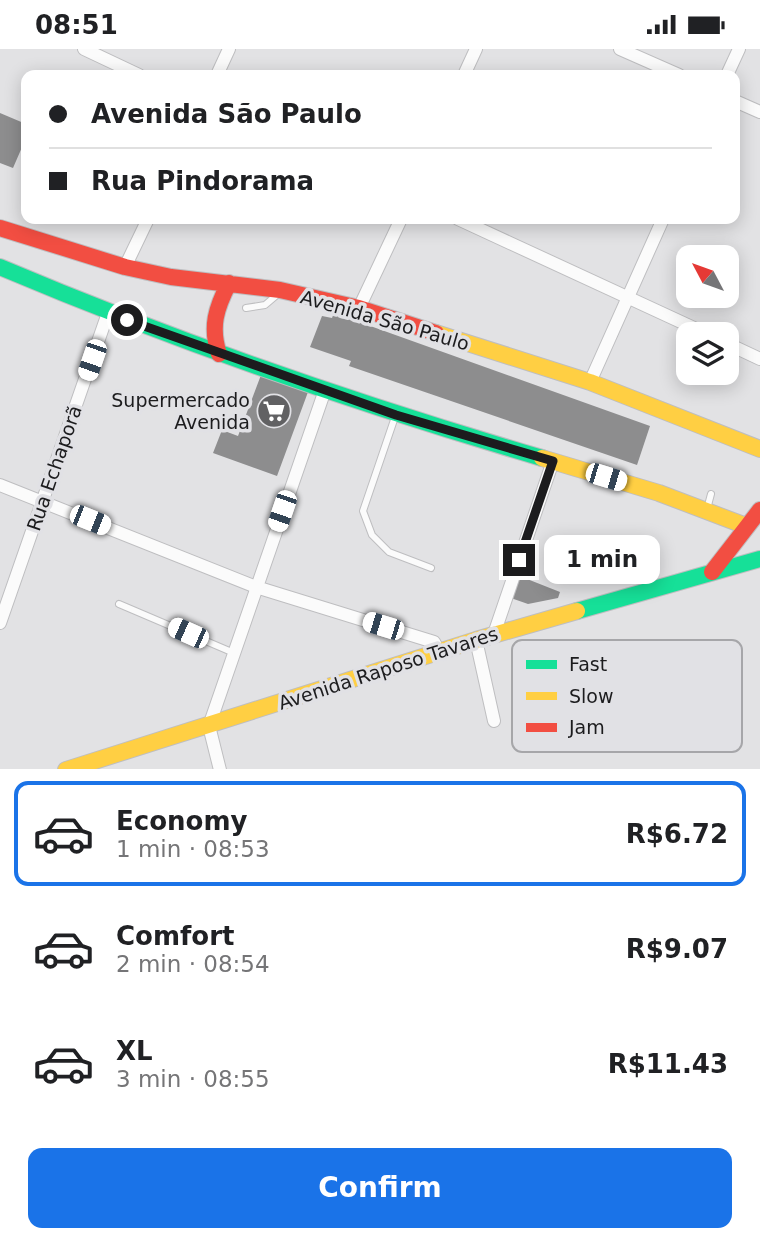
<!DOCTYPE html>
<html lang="en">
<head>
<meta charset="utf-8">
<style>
  :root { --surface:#fff; --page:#f6f6f6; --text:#202124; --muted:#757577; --line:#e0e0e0; --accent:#1a73e8 }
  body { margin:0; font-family:"DejaVu Sans",sans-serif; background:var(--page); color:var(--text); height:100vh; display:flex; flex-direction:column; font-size:26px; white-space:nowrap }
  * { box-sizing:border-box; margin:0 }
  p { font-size:23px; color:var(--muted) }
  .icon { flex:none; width:38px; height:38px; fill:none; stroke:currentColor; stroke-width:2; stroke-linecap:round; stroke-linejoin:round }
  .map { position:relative; height:720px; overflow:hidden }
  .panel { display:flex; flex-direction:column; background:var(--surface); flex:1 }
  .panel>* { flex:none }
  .guide { position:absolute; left:21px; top:21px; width:719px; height:154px; border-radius:14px; box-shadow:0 4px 18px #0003; display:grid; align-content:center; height:154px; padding:0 28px; background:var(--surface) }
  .needle { width:46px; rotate:311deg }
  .tools { position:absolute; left:676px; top:196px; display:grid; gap:14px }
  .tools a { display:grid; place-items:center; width:63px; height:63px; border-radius:14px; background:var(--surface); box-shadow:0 4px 18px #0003; font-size:35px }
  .end { position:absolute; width:32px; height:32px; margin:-16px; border:9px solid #1c1c1e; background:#fff; box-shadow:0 0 0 4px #fff }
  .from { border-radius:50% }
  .bubble { position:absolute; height:49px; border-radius:14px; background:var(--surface); box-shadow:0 4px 18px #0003; font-size:23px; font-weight:800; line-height:49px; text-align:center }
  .car { position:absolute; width:21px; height:42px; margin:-21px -10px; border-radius:9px; box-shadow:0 0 5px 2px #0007; background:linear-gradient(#fff 24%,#345 0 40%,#fff 0 76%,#345 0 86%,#fff 0) }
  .guide b { display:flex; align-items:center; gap:24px; height:66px; font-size:26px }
  .guide b+b { border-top:2px solid var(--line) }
  .guide i { width:18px; height:18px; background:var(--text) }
  ul { padding:12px 0 0; list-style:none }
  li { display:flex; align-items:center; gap:21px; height:105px; margin:0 14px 10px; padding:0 14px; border:4px solid transparent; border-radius:14px }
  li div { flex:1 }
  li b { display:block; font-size:26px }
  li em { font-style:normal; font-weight:800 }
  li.on { border-color:var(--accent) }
  li>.icon { width:63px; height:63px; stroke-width:1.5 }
  .action { display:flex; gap:14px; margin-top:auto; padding:14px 28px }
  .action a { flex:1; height:80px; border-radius:14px; background:var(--accent); color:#fff; font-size:28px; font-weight:800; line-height:80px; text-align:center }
  .status { display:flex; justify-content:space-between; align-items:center; height:49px; padding:0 35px; background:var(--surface); direction:ltr }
  .status svg { height:19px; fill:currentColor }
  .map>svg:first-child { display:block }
</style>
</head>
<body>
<div class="status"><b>08:51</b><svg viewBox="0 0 49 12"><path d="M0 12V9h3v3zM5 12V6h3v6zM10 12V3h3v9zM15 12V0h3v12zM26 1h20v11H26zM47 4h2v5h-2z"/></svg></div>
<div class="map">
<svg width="760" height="721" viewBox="0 0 760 721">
  <rect width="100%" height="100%" fill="#e2e2e4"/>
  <path fill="#8d8d8e" d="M0 64 26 75V89L13 119 0 114Z
    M334 264 650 377 637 416 349 317 351 312 310 298 322 267 332 269Z
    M261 326 308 343 277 427 213 404 222 381 238 387Z
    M517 526 560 543 558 549 528 555 508 548Z"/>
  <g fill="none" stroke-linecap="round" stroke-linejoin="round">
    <g stroke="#bebec0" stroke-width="8">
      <path id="lane" d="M246 259 265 256 278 245
        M395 368 363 462 372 486 389 503 431 519
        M707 460 711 445
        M119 555 234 604"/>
    </g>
    <g stroke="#bebec0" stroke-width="14">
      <path id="street" d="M84 0 139 26
        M620 0 679 26
        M217 26 229 0
        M464 26 476 0
        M727 26 739 0
        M735 52 760 63
        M458 170 707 285
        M125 218 148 170
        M359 259 401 170
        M726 294 760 310
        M590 333 663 170
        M0 436 256 538 434 593 439 602
        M0 574 108 264
        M494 585 553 412
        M476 591 494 672
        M220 721 209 677 325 341"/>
    </g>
    <g stroke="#bebec0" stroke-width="18">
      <path id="fast" d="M0 218C177 293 358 355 542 409
        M577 562 760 510"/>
    </g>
    <g stroke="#bebec0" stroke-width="18">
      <path id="slow" d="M436 284 590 333 760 400
        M542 409 659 444 746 477
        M66 721 476 591 577 562"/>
    </g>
    <g stroke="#bebec0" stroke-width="18">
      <path id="jam" d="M0 179 125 218 171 228 280 241 359 259 436 284
        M219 305C210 278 216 259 229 234
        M712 523 760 461"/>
    </g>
    <use href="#lane" stroke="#fbfbfb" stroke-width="6"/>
    <use href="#street" stroke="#fbfbfb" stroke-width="12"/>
    <use href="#fast" stroke="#16e098" stroke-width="16"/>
    <use href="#slow" stroke="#ffcf43" stroke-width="16"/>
    <use href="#jam" stroke="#f24e42" stroke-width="16"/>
  </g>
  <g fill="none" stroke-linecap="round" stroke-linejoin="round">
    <path stroke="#1c1c1e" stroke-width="9" d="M127 271 396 366 553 412 519 511"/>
  </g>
  <defs>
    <g id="supermarket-disc" transform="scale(1.75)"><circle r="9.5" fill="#616163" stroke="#e1e1e5"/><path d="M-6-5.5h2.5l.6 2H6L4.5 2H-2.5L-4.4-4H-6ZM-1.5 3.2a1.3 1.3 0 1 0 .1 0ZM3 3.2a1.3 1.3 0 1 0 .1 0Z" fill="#fff"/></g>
  </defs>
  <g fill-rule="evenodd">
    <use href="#supermarket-disc" x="274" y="362"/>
  </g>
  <g text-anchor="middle" stroke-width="7" stroke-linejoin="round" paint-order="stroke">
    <g font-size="19" fill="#1c1c1e" stroke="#e1e1e5">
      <text transform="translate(385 271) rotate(16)" y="7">Avenida São Paulo</text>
      <text transform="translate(54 419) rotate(-71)" y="7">Rua Echaporã</text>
      <text transform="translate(388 619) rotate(-18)" y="7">Avenida Raposo Tavares</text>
    </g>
    <g font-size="19" fill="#1c1c1e" stroke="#e1e1e5" text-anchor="end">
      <text x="250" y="358">Supermercado<tspan x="250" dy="22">Avenida</tspan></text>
    </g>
  </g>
  <rect x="512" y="591" width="230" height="112" rx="10" fill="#e1e1e5" stroke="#a6a6a9" stroke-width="2"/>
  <rect x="526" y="611" width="31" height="9" fill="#16e098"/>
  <rect x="526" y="643" width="31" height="8" fill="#ffcf43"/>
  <rect x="526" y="674" width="31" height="9" fill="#f24e42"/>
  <g font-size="19" fill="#1c1c1e">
    <text x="569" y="622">Fast</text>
    <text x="569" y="654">Slow</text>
    <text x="569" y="685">Jam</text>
  </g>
</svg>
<div class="tools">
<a><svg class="needle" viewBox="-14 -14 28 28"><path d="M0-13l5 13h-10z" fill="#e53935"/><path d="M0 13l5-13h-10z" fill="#757577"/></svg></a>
<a><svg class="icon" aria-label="layers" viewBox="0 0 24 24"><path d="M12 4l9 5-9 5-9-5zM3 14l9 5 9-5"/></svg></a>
</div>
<i class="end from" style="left:127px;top:271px"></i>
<i class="end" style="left:519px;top:511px"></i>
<div class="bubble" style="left:544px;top:486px;width:116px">1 min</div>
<i class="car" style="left:92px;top:311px;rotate:199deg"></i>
<i class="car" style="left:606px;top:428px;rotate:107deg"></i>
<i class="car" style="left:282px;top:462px;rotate:199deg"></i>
<i class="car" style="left:90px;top:471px;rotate:112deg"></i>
<i class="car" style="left:383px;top:577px;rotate:287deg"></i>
<i class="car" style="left:188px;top:584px;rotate:294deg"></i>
<div class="guide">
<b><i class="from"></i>Avenida São Paulo</b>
<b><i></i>Rua Pindorama</b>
</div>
</div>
<section class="panel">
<ul>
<li class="on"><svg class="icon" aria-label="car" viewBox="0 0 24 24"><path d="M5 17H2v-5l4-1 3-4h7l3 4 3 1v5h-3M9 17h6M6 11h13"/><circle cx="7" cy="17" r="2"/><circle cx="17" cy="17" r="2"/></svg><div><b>Economy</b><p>1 min · 08:53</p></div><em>R$6.72</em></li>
<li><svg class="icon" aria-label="car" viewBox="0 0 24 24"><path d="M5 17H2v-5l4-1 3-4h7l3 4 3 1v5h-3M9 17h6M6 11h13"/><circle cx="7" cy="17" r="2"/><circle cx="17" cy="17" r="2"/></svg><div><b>Comfort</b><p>2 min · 08:54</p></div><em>R$9.07</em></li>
<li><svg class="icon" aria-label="car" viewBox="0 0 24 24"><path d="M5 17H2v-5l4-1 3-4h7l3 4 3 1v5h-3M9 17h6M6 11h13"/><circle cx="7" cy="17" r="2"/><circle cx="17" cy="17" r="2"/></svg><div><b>XL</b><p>3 min · 08:55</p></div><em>R$11.43</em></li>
</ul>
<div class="action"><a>Confirm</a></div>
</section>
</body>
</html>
